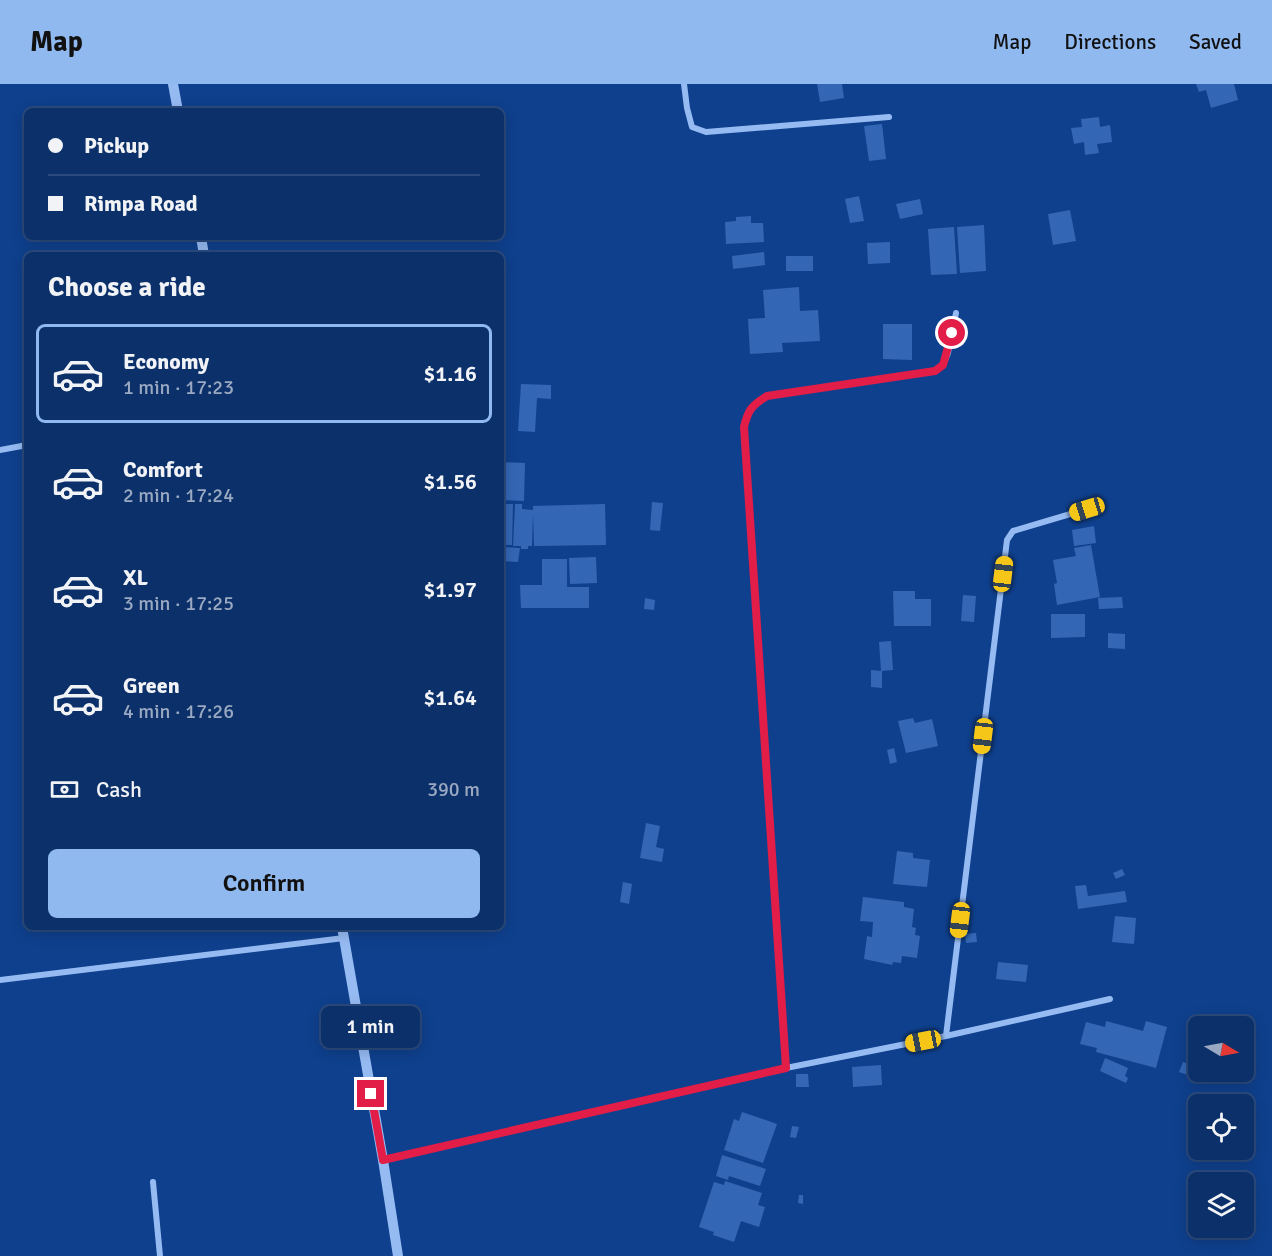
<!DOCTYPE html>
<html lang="en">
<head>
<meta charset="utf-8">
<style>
  :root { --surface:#0b306a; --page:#193c72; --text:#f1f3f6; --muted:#9aa9c1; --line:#2b4b7e; --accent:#90b9f0 }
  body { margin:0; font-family:Signika,sans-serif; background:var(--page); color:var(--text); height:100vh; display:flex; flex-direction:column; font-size:22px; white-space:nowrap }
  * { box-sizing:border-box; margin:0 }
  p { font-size:20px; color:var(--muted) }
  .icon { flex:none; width:33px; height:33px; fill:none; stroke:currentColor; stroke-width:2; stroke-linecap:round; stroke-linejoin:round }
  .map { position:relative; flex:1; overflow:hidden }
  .details { position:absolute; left:24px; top:168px; width:480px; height:678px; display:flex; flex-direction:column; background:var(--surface); border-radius:9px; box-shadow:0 3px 15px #0003,0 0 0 2px var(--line) }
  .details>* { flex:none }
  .banner { position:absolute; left:24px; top:24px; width:480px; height:132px; border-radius:9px; box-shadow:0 3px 15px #0003,0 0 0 2px var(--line); display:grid; align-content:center; height:132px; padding:0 24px; background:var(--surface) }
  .needle { width:39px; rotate:100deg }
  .controls { position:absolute; left:1188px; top:932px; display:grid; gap:12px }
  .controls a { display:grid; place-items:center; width:66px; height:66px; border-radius:9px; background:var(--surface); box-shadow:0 3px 15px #0003,0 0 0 2px var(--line); font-size:30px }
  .end { position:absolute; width:27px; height:27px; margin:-14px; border:8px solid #e11d48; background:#fff; box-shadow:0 0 0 3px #fff }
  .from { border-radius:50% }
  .bubble { position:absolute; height:42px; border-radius:9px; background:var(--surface); box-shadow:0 3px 15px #0003,0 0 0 2px var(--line); font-size:20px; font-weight:600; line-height:42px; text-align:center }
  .car { position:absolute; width:18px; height:36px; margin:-18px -9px; border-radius:8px; box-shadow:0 0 4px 2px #0007; background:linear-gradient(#f5c518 24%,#345 0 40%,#f5c518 0 76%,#345 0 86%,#f5c518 0) }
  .banner b { display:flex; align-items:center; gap:21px; height:57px; font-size:22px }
  .banner b+b { border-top:2px solid var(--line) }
  .banner i { width:15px; height:15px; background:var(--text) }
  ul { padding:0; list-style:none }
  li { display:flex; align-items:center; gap:18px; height:99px; margin:0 12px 9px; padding:0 12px; border:3px solid transparent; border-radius:9px }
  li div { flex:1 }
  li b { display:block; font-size:22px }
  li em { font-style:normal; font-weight:600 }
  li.selected { border-color:var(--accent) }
  li>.icon { width:54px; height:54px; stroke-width:1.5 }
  h2 { padding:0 24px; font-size:27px; line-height:72px }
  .pay { display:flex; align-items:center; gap:15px; height:66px; padding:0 24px; font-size:22px }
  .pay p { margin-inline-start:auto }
  .action { display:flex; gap:12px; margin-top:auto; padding:12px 24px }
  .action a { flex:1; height:69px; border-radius:9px; background:var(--accent); color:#111; font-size:24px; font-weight:600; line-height:69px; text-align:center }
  header { display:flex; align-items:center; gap:36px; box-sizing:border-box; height:84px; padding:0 30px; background:var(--accent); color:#111 }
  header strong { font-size:28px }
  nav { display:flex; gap:33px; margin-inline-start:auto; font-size:21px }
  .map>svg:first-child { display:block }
</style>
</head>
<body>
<header>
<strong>Map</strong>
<nav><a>Map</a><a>Directions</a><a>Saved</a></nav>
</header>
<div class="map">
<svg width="1272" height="1172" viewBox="0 0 1272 1172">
  <rect width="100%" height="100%" fill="#0f408d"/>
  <path fill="#3366b5" d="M817 0H842L844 14 820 18Z
    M1196 0H1234L1238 16 1211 24 1206 6 1199 8Z
    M1099 33 1100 43 1110 41 1112 58 1097 60 1099 69 1085 71 1084 58 1074 60 1071 44 1082 43 1081 35Z
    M882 40 886 75 869 77 864 42Z
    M859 112 864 137 850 139 845 115Z
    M920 115 923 130 900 135 896 120Z
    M1070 126 1076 157 1053 161 1048 130Z
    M751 132V139H763L764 158 726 160 725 138 736 137V133Z
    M984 141 986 187 960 189 957 143Z
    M954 143 957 190 931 191 928 145Z
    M890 158V179L868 180 867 159Z
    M764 168 765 181 733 185 732 172Z
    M786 172H813V187H786Z
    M799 203 800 227 818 226 820 257 782 259 783 268 750 270 748 235 765 234 763 206Z
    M883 240H912V276L883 275Z
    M521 300 551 301V315L537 314 535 348 518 347Z
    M501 378 525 379 524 417 501 416Z
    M652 418 663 419 660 447 650 446Z
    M501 420H513L512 461H501Z
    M515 420H522V425L533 426V422L605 420 606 461 534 462 533 430 532 462H528V465H521V462H513Z
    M1094 442 1096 459 1074 462 1072 446Z
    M1091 461 1100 513 1057 521 1054 500 1057 499 1053 476 1076 472 1074 464Z
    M501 463 520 464 518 478 501 477Z
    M596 473 597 499 570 500 569 474Z
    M542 475H567V503H589V524H521L520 501H542Z
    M893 507H915V515H931V542H894Z
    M963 511 976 512 974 538 961 537Z
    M1122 513 1123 524 1099 525 1098 514Z
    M645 514 655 516 654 526 644 525Z
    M1051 530H1085V553L1051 554Z
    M1108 549 1125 550V565L1108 564Z
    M891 557 893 586 881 587 879 558Z
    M871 586 882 587V604L871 603Z
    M913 634 915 639 932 635 938 662 906 669 898 637Z
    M894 664 897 678 890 680 887 666Z
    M646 739 660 742 656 763 664 765 662 778 640 774Z
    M897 767 913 769V774L930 776 927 803 893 800Z
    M1122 785 1125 791 1116 795 1113 789Z
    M623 798 632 800 629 820 620 818Z
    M1086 801 1088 812 1125 807 1127 818 1078 825 1075 802Z
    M863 813 904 818V823L914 825 912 843 916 844 915 851 920 852 917 874 902 872 901 879 893 878 892 881 864 875 867 852 872 853 873 838 860 837Z
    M1115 832 1136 834 1134 860 1112 858Z
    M976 849 977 858 966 859 965 850Z
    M998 878 1028 881 1026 898 996 895Z
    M1106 937 1143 947 1146 937 1167 943 1156 984 1096 968 1097 964 1080 960 1086 938 1105 943Z
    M1105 974 1128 984 1125 992 1128 994 1126 999 1100 987Z
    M1183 978 1198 983 1196 994 1179 988Z
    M881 981 882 1001 853 1003 852 983Z
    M796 990H808L809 1003H796Z
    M742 1028 777 1040 763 1079 724 1066 734 1035 739 1037Z
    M792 1042 799 1043 796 1054 790 1053Z
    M722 1071 766 1085 760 1102 729 1092 728 1096 716 1092Z
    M725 1097 762 1109 758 1121 765 1123 759 1143 741 1137 734 1158 713 1151 714 1148 699 1143 714 1098 724 1101Z
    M799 1111H803V1120L798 1119Z"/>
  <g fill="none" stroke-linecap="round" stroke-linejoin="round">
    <path stroke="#96bbf3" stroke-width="6" d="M684 0 687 24 692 43 706 48 889 33
      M0 366 27 361
      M0 896 344 854
      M946 952 1110 915
      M786 984 946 952 1007 456 1013 447 1087 425
      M383 1076 786 984 744 343C749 326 752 321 767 312L935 287 943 281 948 269 956 229
      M153 1098 160 1172"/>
    <path stroke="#96bbf3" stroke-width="10" d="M173 0 178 27
      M201 153 204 171
      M342 843 383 1076 398 1172"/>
  </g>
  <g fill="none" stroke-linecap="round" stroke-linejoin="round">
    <path stroke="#e11d48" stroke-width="8" d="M371 1010 383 1076 786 984 744 343C748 326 752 321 767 312L935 287 943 281 952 249"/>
  </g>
</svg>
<div class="controls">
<a><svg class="needle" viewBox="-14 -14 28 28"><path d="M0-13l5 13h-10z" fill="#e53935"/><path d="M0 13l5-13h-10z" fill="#9aa9c1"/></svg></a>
<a><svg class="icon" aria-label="locate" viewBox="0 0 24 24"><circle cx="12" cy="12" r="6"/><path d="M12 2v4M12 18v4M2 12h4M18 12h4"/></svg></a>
<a><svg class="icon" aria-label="layers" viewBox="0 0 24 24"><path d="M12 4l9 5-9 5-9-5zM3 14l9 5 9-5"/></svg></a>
</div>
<i class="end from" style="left:952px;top:249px"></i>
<i class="end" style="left:371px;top:1010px"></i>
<div class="bubble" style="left:321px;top:922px;width:99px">1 min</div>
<i class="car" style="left:1087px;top:425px;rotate:253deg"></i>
<i class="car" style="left:1003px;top:490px;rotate:7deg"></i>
<i class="car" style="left:983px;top:652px;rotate:187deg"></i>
<i class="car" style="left:960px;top:836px;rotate:187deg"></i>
<i class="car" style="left:923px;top:957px;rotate:259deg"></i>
<div class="banner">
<b><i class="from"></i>Pickup</b>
<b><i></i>Rimpa Road</b>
</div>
<section class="details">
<h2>Choose a ride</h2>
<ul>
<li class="selected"><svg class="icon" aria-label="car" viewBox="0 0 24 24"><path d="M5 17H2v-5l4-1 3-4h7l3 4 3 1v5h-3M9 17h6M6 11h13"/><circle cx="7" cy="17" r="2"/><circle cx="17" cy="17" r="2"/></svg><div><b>Economy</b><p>1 min · 17:23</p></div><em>$1.16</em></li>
<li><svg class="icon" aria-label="car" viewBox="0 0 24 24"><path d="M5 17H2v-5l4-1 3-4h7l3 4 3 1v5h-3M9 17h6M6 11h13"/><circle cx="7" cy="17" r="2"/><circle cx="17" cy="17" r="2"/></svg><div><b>Comfort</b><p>2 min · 17:24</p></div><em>$1.56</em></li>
<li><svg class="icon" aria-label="car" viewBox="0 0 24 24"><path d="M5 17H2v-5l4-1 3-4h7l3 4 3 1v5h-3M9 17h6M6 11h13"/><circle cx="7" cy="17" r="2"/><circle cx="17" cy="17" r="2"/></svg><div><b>XL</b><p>3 min · 17:25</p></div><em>$1.97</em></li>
<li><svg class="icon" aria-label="car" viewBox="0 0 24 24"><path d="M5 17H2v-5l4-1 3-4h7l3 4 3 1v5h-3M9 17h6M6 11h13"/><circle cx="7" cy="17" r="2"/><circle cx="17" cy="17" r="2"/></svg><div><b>Green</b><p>4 min · 17:26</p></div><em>$1.64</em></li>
</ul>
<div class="pay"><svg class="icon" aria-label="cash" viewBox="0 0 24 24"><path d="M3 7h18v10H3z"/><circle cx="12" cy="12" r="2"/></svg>Cash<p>390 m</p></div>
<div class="action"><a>Confirm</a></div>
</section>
</div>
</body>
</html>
